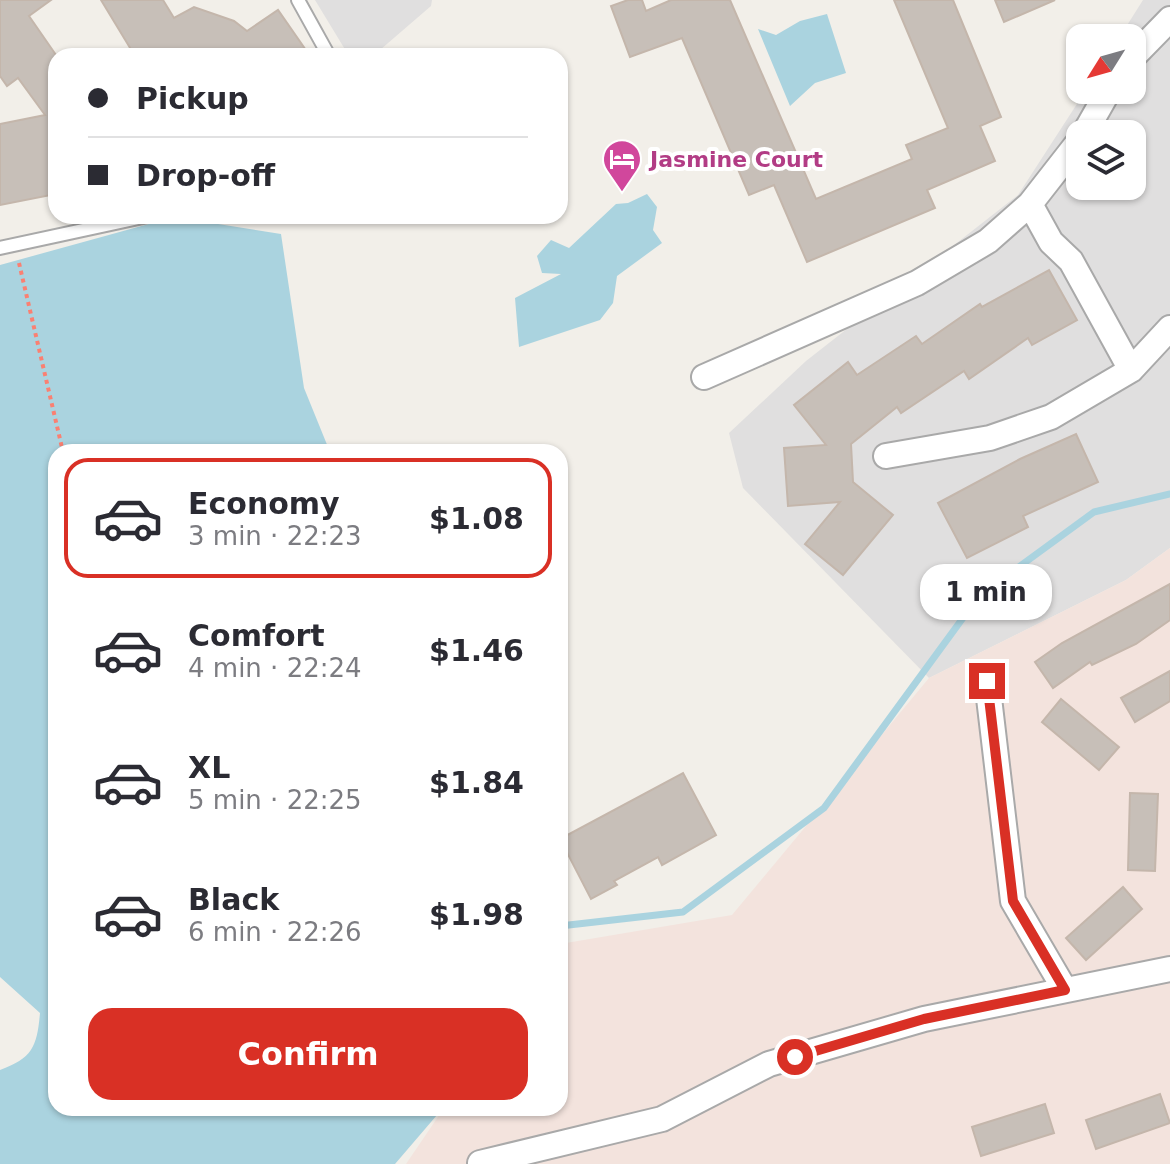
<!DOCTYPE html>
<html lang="en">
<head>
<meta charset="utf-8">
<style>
  :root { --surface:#fff; --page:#f2f2f3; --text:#2b2b33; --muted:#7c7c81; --line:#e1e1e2; --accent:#d93025 }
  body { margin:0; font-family:"DejaVu Sans",sans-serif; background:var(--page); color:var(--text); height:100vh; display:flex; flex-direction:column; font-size:30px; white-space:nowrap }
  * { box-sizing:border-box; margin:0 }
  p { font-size:26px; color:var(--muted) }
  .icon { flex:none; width:44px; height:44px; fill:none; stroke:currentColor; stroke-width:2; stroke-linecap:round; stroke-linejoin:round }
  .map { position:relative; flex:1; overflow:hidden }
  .side { position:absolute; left:48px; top:444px; width:520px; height:672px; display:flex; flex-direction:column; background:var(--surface); border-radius:24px; box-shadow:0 2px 6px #0004 }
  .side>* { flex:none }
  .guide { position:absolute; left:48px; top:48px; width:520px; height:176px; border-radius:24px; box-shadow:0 2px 6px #0004; display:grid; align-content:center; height:176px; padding:0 40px; background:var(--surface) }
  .needle { width:52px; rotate:233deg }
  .fabs { position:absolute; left:1066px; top:24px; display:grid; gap:16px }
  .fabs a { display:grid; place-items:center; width:80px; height:80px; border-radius:16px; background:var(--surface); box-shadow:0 2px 6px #0004; font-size:40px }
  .end { position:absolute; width:36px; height:36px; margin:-18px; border:10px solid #d93025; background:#fff; box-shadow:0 0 0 4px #fff }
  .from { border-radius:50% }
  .bubble { position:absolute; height:56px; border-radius:24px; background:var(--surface); box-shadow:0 2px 6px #0004; font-size:26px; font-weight:600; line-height:56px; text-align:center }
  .guide b { display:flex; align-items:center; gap:28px; height:76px; font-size:30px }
  .guide b+b { border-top:2px solid var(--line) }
  .guide i { width:20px; height:20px; background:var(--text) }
  ul { padding:14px 0 0; list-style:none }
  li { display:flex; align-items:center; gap:24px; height:120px; margin:0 16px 12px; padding:0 24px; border:4px solid transparent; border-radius:24px }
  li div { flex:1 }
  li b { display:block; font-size:30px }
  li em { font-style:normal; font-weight:600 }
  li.current { border-color:var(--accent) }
  li>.icon { width:72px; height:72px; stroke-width:1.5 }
  .cta { display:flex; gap:16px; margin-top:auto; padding:16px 40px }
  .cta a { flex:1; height:92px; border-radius:24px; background:var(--accent); color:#fff; font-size:32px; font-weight:600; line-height:92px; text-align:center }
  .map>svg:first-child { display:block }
</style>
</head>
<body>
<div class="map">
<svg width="1170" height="1164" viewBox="0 0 1170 1164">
  <rect width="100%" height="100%" fill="#f2efe9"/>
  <path fill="#e0dfdf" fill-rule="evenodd" d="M315 0H432L431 6 373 56H349Z
    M1143 0H1170V548L1126 580 929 678 743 488 729 433 806 361 1018 195 1086 90H1132V38H1119ZM1080 134H1132V186H1080Z"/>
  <path fill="#f3e3dd" d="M1170 548V1164H406L444 1108H560V944L732 915 929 678 1126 580Z"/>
  <path fill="#aad3df" d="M827 14 846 73 815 83 790 106 758 29 776 35 800 21Z
    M647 194 657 207 653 230 662 243 617 276 613 303 600 320 519 347 515 298 561 274 542 273 537 256 551 240 569 248 616 204 628 203Z
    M174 217 281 234 304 388 330 452H56V1108H443L395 1164H0V1070C33 1058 37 1046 40 1013L0 977V265Z"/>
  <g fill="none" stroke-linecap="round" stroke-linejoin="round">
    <path stroke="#aad3df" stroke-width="7" d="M560 926 683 912 824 808 979 596 1094 512 1170 494"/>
  </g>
  <path fill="#c7bfb8" stroke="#c4b6ab" stroke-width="2" d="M0 0H51L29 16 56 55V194L0 205V124L45 115 18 78 7 86 0 76Z
    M101 0H163L174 18 194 7 234 21 247 31 278 10 310 56H135Z
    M628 0H642L646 11 671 0H730L816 199 912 159 906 145 948 128 894 0H953L1001 117 980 126 995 161 927 190 935 208 807 262 774 185 749 195 682 38 630 57 611 6Z
    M995 0H1055L1004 22Z
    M1049 270 1077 320 1032 345 1028 338 969 379 964 371 901 413 897 407 851 444 853 482 893 515 843 575 805 544 840 502 788 506 784 448 826 445 794 405 848 362 857 375 916 336 922 344 980 304 982 307Z
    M1076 434 1098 482 1023 516 1028 527 967 558 938 503 1020 459Z
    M1170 584V620L1136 644 1092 665 1090 662 1053 688 1035 662 1062 643Z
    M1170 671V701L1135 722 1121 698Z
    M1061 699 1119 747 1099 770 1042 722Z
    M683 773 716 835 662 865 658 857 614 881 617 885 591 899 560 839Z
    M1130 793 1158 794 1155 871 1128 870Z
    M1123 887 1142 909 1086 960 1066 938Z
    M1160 1094 1170 1123 1096 1149 1086 1120Z
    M1045 1104 1054 1133 981 1156 972 1127Z"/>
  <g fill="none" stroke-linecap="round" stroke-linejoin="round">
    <g stroke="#a9a9a9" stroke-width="16">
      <path id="lane" d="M298 0 329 56
        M0 248 148 216"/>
    </g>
    <g stroke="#a9a9a9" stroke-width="28">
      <path id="street" d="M1132 58 1170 19
        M1084 134 1109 90
        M1030 204 1051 242 1071 261 1131 370
        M704 377 917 283 988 241 1030 204 1080 140
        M886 456 990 438 1051 417 1131 370 1170 328
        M987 681 1013 901 1065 990
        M480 1163 662 1119 769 1064 924 1019 1170 969"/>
    </g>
    <path stroke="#fa8072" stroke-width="4" stroke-dasharray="4 4" stroke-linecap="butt" d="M19 263 63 452"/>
    <use href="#lane" stroke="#fff" stroke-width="12"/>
    <use href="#street" stroke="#fff" stroke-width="24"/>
  </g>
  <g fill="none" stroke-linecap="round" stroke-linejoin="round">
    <path stroke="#d93025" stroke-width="10" d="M795 1057 924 1019 1065 990 1013 901 987 681"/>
  </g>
  <defs>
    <g id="hotel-pin" transform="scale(2)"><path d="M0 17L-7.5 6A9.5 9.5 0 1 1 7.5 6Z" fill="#d1479c" stroke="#fff"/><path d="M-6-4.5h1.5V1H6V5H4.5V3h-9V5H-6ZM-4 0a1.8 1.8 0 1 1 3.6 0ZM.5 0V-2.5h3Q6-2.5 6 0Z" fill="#fff"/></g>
  </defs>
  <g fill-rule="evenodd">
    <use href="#hotel-pin" x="622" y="159"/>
  </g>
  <g text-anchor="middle" stroke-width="8" stroke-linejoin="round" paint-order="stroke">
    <g font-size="22" font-weight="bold" fill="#b23c85" stroke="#fff" text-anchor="start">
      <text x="650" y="167">Jasmine Court</text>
    </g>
  </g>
</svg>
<div class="fabs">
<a><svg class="needle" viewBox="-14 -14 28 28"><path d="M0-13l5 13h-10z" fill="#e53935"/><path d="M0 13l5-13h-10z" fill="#7c7c81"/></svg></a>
<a><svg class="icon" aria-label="layers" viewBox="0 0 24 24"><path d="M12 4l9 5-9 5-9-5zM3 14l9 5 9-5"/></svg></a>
</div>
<i class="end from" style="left:795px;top:1057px"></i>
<i class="end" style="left:987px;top:681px"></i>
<div class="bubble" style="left:920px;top:564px;width:132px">1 min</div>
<div class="guide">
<b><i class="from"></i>Pickup</b>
<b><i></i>Drop-off</b>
</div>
<section class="side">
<ul>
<li class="current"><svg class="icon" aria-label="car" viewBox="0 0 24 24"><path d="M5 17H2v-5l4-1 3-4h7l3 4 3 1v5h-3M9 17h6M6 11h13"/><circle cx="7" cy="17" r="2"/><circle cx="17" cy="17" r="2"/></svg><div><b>Economy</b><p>3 min · 22:23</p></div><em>$1.08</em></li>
<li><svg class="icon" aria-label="car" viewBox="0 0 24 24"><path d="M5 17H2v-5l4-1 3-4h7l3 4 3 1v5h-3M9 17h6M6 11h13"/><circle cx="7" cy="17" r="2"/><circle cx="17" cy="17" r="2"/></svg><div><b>Comfort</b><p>4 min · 22:24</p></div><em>$1.46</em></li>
<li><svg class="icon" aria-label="car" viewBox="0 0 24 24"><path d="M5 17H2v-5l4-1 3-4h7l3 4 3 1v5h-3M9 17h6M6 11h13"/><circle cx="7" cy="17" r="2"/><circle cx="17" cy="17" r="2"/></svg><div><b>XL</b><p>5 min · 22:25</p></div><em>$1.84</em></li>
<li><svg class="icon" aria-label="car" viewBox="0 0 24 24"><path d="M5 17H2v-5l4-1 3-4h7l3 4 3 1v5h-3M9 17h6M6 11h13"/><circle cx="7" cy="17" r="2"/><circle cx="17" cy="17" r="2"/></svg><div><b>Black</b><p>6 min · 22:26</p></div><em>$1.98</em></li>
</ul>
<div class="cta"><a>Confirm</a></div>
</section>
</div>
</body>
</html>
